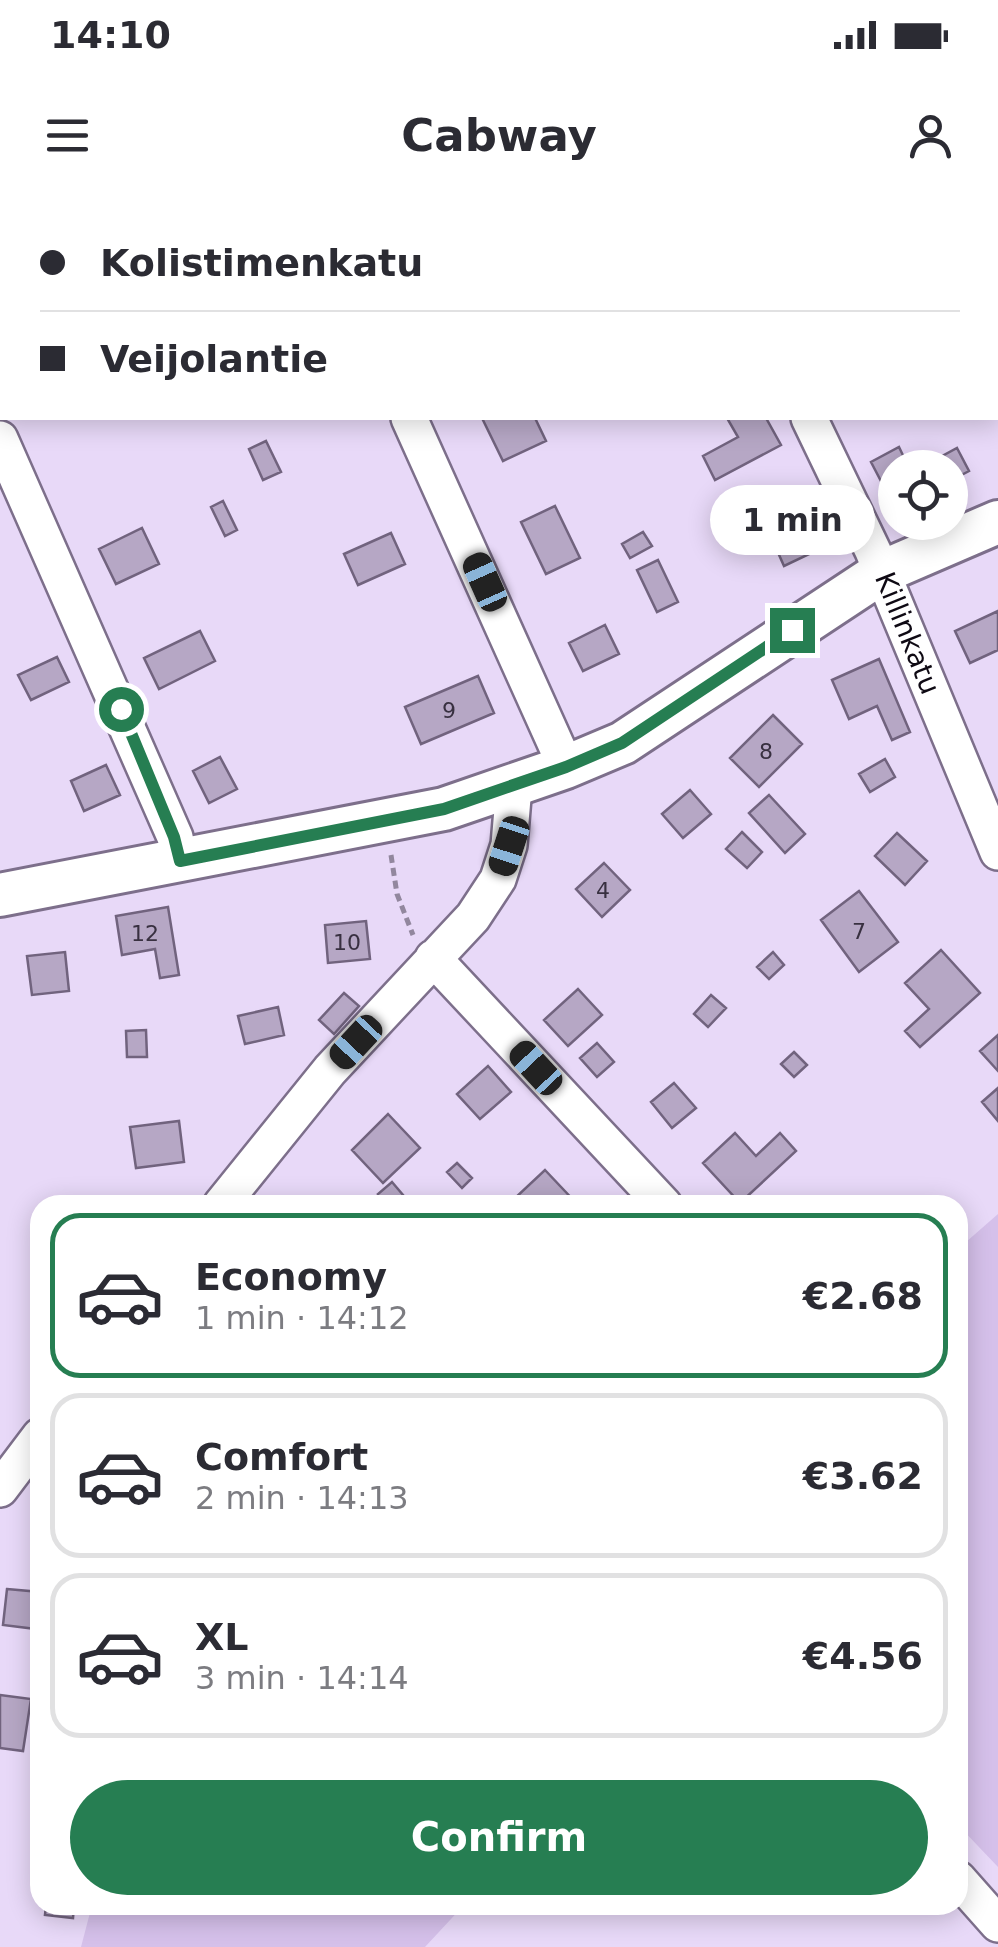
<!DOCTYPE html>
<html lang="en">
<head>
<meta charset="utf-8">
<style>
  :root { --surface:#fff; --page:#f2f2f3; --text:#2b2b33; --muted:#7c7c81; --line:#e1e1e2; --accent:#267e52 }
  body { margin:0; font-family:"DejaVu Sans",sans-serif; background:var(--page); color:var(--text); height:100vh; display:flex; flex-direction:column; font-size:38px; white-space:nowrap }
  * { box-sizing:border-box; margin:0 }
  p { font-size:32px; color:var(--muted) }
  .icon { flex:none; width:55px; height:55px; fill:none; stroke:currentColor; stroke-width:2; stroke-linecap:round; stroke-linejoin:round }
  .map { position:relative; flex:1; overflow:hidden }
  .panel { position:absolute; left:30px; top:995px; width:938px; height:720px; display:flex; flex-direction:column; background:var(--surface); border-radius:30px; box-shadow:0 5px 25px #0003 }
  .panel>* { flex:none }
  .guide { position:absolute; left:0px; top:0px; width:1000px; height:220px; box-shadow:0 5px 25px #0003; display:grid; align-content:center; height:220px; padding:0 40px; background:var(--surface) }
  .tools { position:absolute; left:878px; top:250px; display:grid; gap:20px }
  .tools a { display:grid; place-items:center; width:90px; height:90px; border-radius:50%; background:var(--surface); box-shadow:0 5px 25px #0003; font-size:50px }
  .end { position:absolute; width:45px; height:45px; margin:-22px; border:12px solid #267e52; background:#fff; box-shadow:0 0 0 5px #fff }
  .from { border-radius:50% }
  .bubble { position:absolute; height:70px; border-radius:35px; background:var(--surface); box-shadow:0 5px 25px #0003; font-size:32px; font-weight:800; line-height:70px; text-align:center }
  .car { position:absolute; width:30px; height:60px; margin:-30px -15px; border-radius:12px; box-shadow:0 0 8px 2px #0007; background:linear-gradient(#222 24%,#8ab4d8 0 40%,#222 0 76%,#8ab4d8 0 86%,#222 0) }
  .guide b { display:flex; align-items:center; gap:35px; height:95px; font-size:38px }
  .guide b+b { border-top:2px solid var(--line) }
  .guide i { width:25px; height:25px; background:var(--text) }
  ul { padding:18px 0 0; list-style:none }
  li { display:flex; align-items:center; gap:30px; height:165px; margin:0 20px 15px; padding:0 20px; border:5px solid var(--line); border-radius:30px }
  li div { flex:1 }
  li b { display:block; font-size:38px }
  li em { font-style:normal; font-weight:800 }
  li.on { border-color:var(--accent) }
  li>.icon { width:90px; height:90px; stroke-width:1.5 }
  .cta { display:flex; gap:20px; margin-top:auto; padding:20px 40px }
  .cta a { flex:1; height:115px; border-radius:60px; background:var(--accent); color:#fff; font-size:40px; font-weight:800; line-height:115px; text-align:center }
  .status { display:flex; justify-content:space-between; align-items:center; height:70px; padding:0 50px; background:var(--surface); direction:ltr }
  .status svg { height:28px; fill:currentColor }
  header { display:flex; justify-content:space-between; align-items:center; height:130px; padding:0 40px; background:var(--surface); font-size:45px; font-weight:800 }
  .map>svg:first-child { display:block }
</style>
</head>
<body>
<div class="status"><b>14:10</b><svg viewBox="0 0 49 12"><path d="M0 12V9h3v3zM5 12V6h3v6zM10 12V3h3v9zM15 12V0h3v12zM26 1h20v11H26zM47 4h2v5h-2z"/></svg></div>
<header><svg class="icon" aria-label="menu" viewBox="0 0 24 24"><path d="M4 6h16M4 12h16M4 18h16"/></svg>Cabway<svg class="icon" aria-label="person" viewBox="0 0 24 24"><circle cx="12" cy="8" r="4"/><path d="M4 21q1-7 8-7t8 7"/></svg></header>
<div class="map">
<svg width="998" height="1747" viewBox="0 0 998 1747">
  <rect width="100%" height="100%" fill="#e8d9f8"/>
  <path fill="#d5c0ea" d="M998 1014V1667L958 1625V1049Z
    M92 1705H464L425 1747H81Z"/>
  <path fill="#b6a7c5" stroke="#71637e" stroke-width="2.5" d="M482 218H535L546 241 503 261Z
    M727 218H766L781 245 715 280 703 256 738 237Z
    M266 241 281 272 263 280 249 249Z
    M899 247 909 268H895V308L871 262Z
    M957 248 969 271 950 281V268H920Z
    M223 301 237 330 225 336 211 307Z
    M555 306 580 358 546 374 521 322Z
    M810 321 822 348 784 366 772 339Z
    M142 328 159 364 116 384 99 349Z
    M643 332 652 346 630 358 622 344Z
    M391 333 405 364 358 385 344 354Z
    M658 360 678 402 657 412 637 370Z
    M998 411V450L970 463 955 431Z
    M605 425 619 454 583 471 569 443Z
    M200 431 215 461 159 489 144 458Z
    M57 457 69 482 31 500 18 475Z
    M879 459 910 532 892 540 877 506 849 519 832 480Z
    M478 476 494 513 421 544 405 507Z
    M773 515 802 544 759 587 730 558Z
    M220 557 237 589 209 603 193 571Z
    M885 559 895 577 870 592 859 574Z
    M106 565 120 595 84 611 71 581Z
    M690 590 711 614 683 638 662 614Z
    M769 595 805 634 785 653 749 613Z
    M742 632 762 652 747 668 726 649Z
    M897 633 927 661 905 685 875 656Z
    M604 663 630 690 602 717 576 689Z
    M859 691 898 742 859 772 821 720Z
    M168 707 179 775 160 778 155 749 122 755 116 716Z
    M366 721 370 759 328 763 325 725Z
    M941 750 980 793 920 847 905 831 929 809 905 783Z
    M65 752 69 791 32 795 27 756Z
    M773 752 784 765 769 779 757 767Z
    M578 789 602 815 568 846 544 820Z
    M344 793 359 806 334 834 319 820Z
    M711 795 726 808 708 827 694 814Z
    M278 807 284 835 245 844 238 816Z
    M146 830 147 857H127L126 831Z
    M998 835V871L980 851Z
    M597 843 614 862 597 877 580 858Z
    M794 852 807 865 794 877 781 864Z
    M488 866 511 892 480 919 457 894Z
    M674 883 696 908 672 928 651 902Z
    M998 888V921L982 902Z
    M388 914 420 948 383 983 352 950Z
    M179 921 184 962 136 968 130 927Z
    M735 933 756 956 780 933 796 951 740 1003 703 963Z
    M457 963 472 978 462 988 447 972Z
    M545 970 578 1005H520L514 999Z
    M392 982 409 1002 405 1005H388L378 994Z
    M7 1389 40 1392 36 1429 3 1425Z
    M0 1495 31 1499 23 1551 0 1548Z
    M46 1705H74L73 1718 45 1715Z"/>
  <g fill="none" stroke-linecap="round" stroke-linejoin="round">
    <g stroke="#7d6f8b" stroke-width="40">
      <path id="minor" d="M310 0 311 2
        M704 0 705 2
        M409 218 566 567
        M809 218 873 351 998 652
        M0 239 175 637 180 661
        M433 758 664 1005
        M221 1005 330 870 473 717 498 679 509 645 514 586
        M0 1289 40 1236
        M958 1679 998 1724"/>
    </g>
    <g stroke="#7d6f8b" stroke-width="48">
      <path id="tertiary" d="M940 0 942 2
        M0 695 444 609 566 567 623 543 882 372 998 322"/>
    </g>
    <path stroke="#92879e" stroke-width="5" stroke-dasharray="8 5" stroke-linecap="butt" d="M998 30V31
      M391 655 397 694 413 735"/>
    <use href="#minor" stroke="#fff" stroke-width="35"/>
    <use href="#tertiary" stroke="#fff" stroke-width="42"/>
  </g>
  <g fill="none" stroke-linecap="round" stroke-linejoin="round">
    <path stroke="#267e52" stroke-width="12" d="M121 509 174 637 180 661 444 609 566 567 622 543 792 430"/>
  </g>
  <g text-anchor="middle" stroke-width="8" stroke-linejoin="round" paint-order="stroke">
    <g font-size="22" fill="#383040">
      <text x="449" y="518">9</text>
      <text x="766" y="559">8</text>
      <text x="603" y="698">4</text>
      <text x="859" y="739">7</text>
      <text x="145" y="741">12</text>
      <text x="347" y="750">10</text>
    </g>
    <g font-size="28" fill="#0e0913" stroke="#fff">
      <text transform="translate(908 433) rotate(68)" y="10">Killinkatu</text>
    </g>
  </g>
</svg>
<div class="tools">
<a><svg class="icon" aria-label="locate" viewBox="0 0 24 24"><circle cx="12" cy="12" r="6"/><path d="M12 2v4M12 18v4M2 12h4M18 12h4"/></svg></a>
</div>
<i class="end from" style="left:121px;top:509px"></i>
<i class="end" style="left:792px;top:430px"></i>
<div class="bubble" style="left:710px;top:285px;width:165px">1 min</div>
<i class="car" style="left:485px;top:382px;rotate:336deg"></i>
<i class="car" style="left:509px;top:646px;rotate:198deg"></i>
<i class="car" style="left:356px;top:842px;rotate:223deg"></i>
<i class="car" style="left:536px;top:868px;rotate:317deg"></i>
<div class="guide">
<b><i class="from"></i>Kolistimenkatu</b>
<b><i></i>Veijolantie</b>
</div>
<section class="panel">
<ul>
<li class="on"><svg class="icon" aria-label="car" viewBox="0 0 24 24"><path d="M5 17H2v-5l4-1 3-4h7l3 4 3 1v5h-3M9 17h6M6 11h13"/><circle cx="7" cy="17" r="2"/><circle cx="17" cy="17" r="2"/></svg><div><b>Economy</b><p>1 min · 14:12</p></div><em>€2.68</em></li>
<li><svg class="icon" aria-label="car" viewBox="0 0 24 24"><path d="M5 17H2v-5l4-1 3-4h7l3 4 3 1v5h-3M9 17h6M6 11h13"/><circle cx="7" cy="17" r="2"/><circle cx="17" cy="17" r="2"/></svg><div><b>Comfort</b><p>2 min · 14:13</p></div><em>€3.62</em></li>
<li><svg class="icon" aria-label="car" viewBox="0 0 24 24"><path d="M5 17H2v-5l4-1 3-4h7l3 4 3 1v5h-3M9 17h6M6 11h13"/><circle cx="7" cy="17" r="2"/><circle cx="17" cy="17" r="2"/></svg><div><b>XL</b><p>3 min · 14:14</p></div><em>€4.56</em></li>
</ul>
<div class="cta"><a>Confirm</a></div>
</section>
</div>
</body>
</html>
